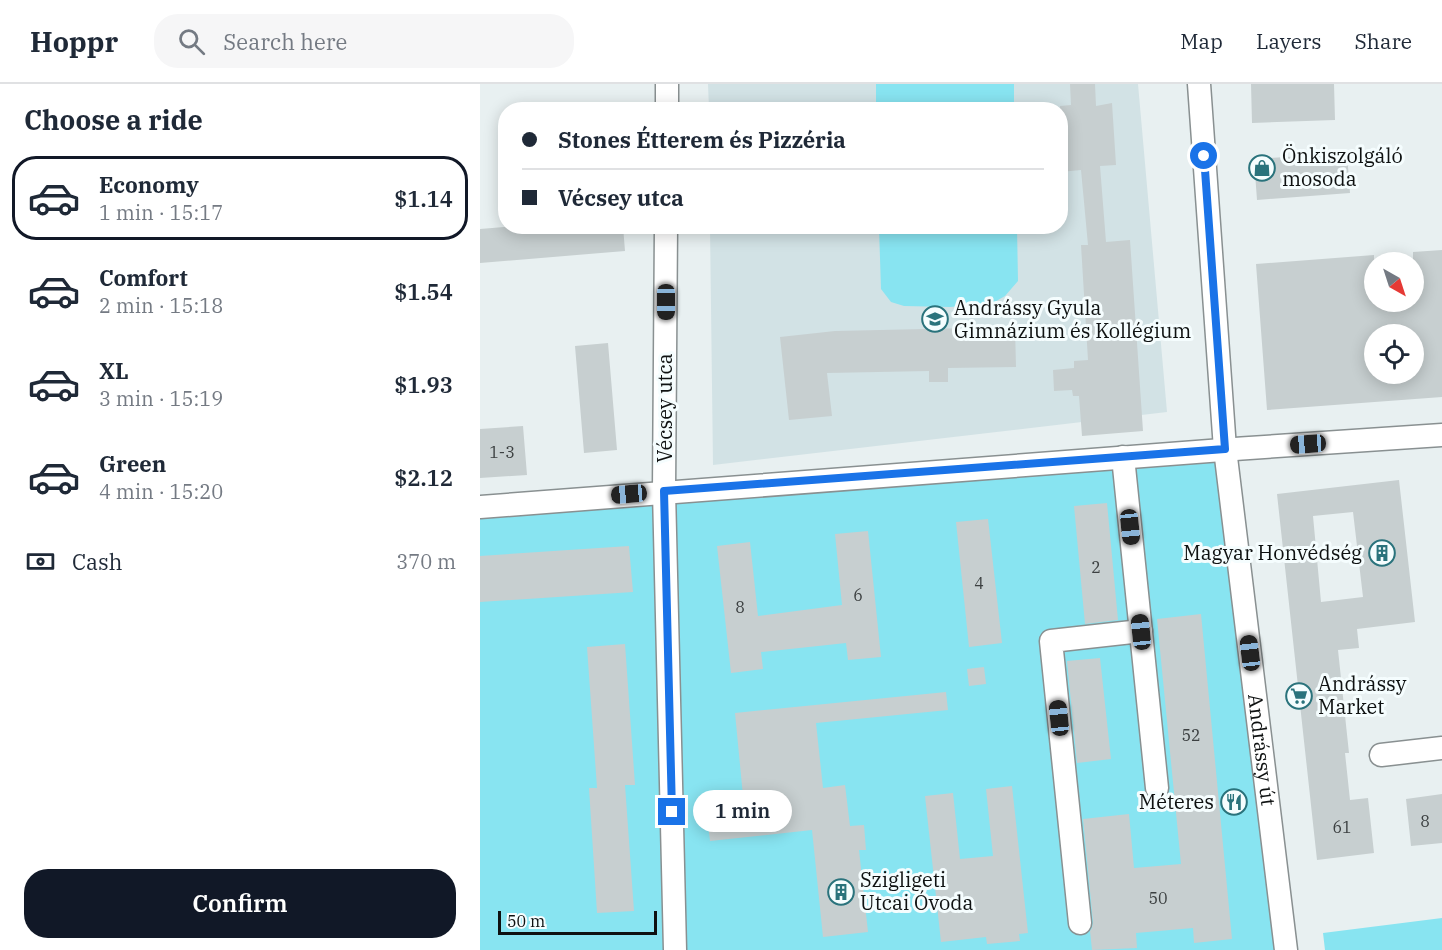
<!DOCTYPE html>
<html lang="en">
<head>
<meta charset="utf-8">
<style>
  :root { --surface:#fff; --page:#f6f6f7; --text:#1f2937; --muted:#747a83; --line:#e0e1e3; --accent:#111827 }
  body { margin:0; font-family:"IBM Plex Serif",serif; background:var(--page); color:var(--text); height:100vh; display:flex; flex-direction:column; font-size:22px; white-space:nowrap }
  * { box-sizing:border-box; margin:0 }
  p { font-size:20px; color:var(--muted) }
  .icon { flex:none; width:33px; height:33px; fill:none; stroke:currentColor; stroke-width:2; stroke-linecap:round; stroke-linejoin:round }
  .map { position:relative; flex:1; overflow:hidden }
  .panel { display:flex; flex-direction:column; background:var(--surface); width:480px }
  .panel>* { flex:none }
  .hud { position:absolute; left:18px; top:18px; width:570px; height:132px; border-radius:24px; box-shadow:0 3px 15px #0003; display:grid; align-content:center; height:132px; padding:0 24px; background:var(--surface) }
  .needle { width:39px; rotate:141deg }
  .buttons { position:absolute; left:884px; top:168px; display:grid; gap:12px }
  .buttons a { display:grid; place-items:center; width:60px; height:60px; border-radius:50%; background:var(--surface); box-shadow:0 3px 15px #0003; font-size:30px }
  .scale { position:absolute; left:18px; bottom:15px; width:159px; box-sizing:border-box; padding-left:6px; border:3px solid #0e1111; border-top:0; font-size:16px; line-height:21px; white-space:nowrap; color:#0e1111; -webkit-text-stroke:4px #f5fdfe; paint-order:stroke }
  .end { position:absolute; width:27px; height:27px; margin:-14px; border:8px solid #1a73e8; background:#fff; box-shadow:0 0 0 3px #fff }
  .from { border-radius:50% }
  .bubble { position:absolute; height:42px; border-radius:21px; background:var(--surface); box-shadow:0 3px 15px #0003; font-size:20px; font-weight:600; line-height:42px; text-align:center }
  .car { position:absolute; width:18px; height:36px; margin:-18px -9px; border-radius:8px; box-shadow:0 0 4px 2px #0007; background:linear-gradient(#222 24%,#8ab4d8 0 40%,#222 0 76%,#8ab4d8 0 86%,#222 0) }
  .hud b { display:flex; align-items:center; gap:21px; height:57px; font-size:22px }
  .hud b+b { border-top:2px solid var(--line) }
  .hud i { width:15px; height:15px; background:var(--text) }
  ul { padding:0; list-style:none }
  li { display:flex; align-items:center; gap:18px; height:84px; margin:0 12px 9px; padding:0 12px; border:3px solid transparent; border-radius:24px }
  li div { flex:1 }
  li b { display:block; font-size:22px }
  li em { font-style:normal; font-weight:600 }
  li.on { border-color:var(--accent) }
  li>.icon { width:54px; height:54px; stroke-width:1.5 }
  h2 { padding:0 24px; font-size:27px; line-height:72px }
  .pay { display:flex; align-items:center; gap:15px; height:66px; padding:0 24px; font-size:22px }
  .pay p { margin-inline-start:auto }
  .primary-button { display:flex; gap:12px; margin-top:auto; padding:12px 24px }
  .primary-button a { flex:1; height:69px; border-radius:24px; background:var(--accent); color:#fff; font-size:24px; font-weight:600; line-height:69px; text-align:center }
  header { display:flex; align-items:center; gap:36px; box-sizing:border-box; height:84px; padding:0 30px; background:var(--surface); border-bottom:2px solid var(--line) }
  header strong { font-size:28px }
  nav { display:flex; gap:33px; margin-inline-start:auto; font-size:21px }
  .search { width:420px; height:54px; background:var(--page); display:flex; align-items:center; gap:15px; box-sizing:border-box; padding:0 21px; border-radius:24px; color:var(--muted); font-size:22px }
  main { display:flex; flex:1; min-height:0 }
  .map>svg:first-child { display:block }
</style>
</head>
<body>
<header>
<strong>Hoppr</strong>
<div class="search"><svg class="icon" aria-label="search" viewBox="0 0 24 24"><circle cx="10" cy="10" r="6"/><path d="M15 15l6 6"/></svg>Search here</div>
<nav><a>Map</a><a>Layers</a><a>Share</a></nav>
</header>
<main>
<section class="panel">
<h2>Choose a ride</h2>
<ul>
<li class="on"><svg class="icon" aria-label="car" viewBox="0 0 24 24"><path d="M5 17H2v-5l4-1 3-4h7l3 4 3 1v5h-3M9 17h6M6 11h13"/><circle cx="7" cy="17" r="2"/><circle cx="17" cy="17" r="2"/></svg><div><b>Economy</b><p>1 min · 15:17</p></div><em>$1.14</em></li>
<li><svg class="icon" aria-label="car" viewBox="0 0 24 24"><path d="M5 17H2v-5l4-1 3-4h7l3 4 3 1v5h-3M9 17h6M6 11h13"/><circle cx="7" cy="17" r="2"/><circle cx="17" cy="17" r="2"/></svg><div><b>Comfort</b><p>2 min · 15:18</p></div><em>$1.54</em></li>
<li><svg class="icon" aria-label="car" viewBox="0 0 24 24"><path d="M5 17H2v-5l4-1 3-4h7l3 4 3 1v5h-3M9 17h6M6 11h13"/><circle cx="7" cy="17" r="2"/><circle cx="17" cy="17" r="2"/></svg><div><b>XL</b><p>3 min · 15:19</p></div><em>$1.93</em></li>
<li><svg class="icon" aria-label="car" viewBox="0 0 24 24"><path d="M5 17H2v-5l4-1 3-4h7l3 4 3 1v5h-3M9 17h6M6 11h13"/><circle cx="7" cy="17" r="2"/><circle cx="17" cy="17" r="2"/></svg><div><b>Green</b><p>4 min · 15:20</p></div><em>$2.12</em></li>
</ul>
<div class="pay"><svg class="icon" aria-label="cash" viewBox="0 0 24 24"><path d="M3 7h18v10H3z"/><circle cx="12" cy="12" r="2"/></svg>Cash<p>370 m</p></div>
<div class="primary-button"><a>Confirm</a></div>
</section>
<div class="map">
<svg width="962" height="866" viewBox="0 0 962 866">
  <rect width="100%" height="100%" fill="#e8f0f1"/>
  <path fill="#d2e2e5" d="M228 0H658L687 328 233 381 230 143 580 142V26L229 25Z"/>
  <path fill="#88e4f1" d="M396 0H534V25H396Z
    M399 143H537L538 197 525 212 511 220 470 223 424 222 411 218 401 205Z
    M742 368 800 866H0V426Z
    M962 834V866H845L843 849Z"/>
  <path fill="#c7cfd0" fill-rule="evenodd" d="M590 0H615L616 22 632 19 636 81 620 82 626 158 650 156 663 347 602 352 599 312H593L592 306 574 307 573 286 594 284V277L608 276 601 161H608L601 86 580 88V22L591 21Z
    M771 0H854L855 36 772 39Z
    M867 69 870 109 777 116 774 75Z
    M36 142H143L145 167 0 179V145Z
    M962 166V313L787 326 776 180 894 171V218H933V168ZM894 250H933V290H894Z
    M535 243 536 283 468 284V298H449V287L347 289 352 332 309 336 300 253 355 247Z
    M128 259 137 366 104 369 95 262Z
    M43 342 47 391 0 394V345Z
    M919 396 935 538 877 545 879 564 858 566 869 669H865L870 716 888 714 894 769 837 776 797 410ZM873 428 883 513 841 518 833 432Z
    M627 419 638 536 605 540 594 422Z
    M508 435 522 559 489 563 476 438Z
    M388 447 401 573 368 576 366 559 281 568 283 585 251 589 237 462 270 458 278 532 362 521 355 450Z
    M149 462 153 508 0 518V472Z
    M721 530 752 855 714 859 713 844 656 849 657 864 612 866 610 847 612 844 613 838 603 735 649 730 654 784 701 780 677 535Z
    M145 560 155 701H145L154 827 117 829 109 704H117L107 563Z
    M620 574 631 675 597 679 587 577Z
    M504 583 506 600 489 602 487 585Z
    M466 608 468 626 336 639 343 704 365 701 370 742 384 741 386 766H379L388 848 343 853 332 746 230 757 225 716 263 712 255 629Z
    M532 702 548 849 539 850 540 857 507 860 506 853 461 858 445 712 473 709 480 775 513 772 506 705Z
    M962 710V759L931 762 926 715Z"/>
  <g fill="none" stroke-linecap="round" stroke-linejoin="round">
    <g stroke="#899091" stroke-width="25">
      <g id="street">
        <path id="s1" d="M719 0 745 365 806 866"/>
        <path d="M187 26V0"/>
        <path d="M186 142 184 407 195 866"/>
        <path d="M643 373 677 704"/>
        <path d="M0 423C320 396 641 372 962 351"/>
        <path d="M901 671 962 664"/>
        <path d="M600 839 571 557 661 547"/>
      </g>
    </g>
    <use href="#street" stroke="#fff" stroke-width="22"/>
  </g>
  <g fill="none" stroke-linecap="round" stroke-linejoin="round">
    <path stroke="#1a73e8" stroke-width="8" d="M192 728 184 407 745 365 724 72"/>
  </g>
  <defs>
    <g id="shop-ring" transform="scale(1.35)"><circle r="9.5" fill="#f5fdfe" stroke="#2a737c" stroke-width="1.5"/><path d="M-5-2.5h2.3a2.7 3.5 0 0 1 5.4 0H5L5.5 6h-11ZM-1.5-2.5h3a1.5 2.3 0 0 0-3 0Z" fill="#2a737c"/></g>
    <g id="school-ring" transform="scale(1.35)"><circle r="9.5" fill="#f5fdfe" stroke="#2a737c" stroke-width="1.5"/><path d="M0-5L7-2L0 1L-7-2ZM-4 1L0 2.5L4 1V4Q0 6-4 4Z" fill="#2a737c"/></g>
    <g id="building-ring" transform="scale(1.35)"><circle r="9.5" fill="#f5fdfe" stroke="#2a737c" stroke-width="1.5"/><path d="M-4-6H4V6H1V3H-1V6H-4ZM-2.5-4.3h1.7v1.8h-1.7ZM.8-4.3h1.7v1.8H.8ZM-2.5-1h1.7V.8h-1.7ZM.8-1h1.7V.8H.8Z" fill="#2a737c"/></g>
    <g id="supermarket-ring" transform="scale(1.35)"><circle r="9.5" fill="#f5fdfe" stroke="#2a737c" stroke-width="1.5"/><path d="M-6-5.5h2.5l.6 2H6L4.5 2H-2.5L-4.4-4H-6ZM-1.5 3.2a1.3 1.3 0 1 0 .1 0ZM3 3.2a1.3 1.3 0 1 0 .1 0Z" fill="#2a737c"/></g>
    <g id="restaurant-ring" transform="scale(1.35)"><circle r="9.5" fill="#f5fdfe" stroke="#2a737c" stroke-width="1.5"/><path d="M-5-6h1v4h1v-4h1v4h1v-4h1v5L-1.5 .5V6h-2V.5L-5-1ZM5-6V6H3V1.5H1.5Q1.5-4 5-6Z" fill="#2a737c"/></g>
  </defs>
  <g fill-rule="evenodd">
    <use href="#shop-ring" x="782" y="84"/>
    <use href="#school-ring" x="455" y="235"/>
    <use href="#building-ring" x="902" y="469"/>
    <use href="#supermarket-ring" x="819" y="612"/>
    <use href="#restaurant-ring" x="754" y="718"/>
    <use href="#building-ring" x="361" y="808"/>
  </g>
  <g text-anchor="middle" stroke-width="6" stroke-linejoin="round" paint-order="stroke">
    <g font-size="16" fill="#3c4041">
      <text x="22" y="374">1-3</text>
      <text x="616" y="489">2</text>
      <text x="499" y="505">4</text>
      <text x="378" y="517">6</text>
      <text x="260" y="529">8</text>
      <text x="711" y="657">52</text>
      <text x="945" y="743">8</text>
      <text x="862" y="749">61</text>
      <text x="678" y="820">50</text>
    </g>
    <g font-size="20" fill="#0e1111" stroke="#f5fdfe" text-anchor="start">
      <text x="802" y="79">Önkiszolgáló<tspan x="802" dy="23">mosoda</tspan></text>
      <text x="474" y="231">Andrássy Gyula<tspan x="474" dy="23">Gimnázium és Kollégium</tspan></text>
      <text x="882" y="476" text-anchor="end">Magyar Honvédség</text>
      <text x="838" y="607">Andrássy<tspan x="838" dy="23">Market</tspan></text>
      <text x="734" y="725" text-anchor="end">Méteres</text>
      <text x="380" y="803">Szigligeti<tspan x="380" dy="23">Utcai Óvoda</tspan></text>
    </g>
    <g font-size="20" fill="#0e1111" stroke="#f5fdfe">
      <text transform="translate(185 324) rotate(-90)" y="7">Vécsey utca</text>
      <text dy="7" stroke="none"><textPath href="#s1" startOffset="669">Andrássy út</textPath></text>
    </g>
  </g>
</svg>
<div class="buttons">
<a><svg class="needle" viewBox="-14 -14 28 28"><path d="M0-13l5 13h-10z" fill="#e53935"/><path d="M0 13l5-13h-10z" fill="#747a83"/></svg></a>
<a><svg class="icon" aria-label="locate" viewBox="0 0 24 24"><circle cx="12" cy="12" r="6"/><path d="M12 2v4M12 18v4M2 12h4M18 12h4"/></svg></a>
</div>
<div class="scale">50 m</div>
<i class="end from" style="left:724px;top:72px"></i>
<i class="end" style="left:192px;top:728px"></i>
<div class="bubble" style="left:213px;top:706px;width:99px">1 min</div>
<i class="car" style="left:186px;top:218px;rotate:180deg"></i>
<i class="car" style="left:828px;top:360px;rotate:266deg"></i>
<i class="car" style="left:149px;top:410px;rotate:265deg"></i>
<i class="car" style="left:650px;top:443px;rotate:174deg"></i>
<i class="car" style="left:661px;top:548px;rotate:354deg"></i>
<i class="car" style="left:770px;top:569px;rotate:353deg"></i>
<i class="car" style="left:579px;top:634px;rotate:354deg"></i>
<div class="hud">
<b><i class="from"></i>Stones Étterem és Pizzéria</b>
<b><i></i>Vécsey utca</b>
</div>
</div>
</main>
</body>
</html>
